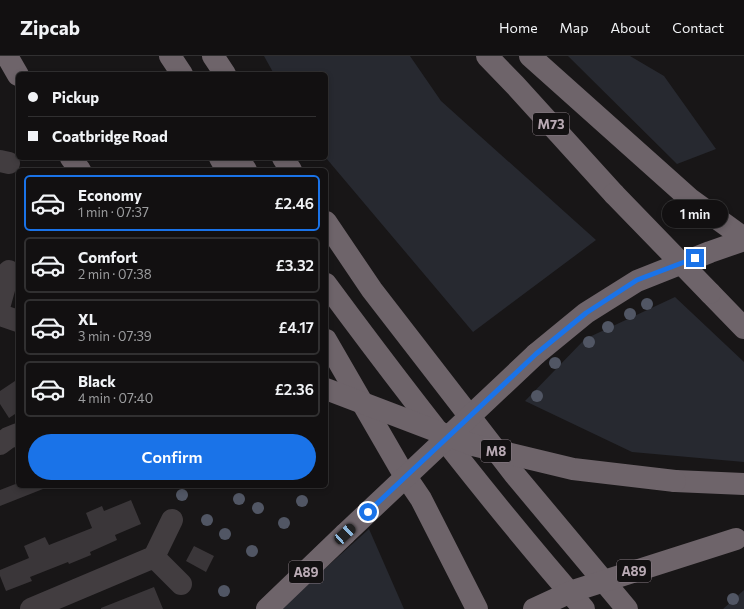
<!DOCTYPE html>
<html lang="en">
<head>
<meta charset="utf-8">
<style>
  :root { --surface:#121011; --page:#1b191a; --text:#f1f3f6; --muted:#9c9d9f; --line:#313031; --accent:#1a73e8 }
  body { margin:0; font-family:Commissioner,sans-serif; background:var(--page); color:var(--text); height:100vh; display:flex; flex-direction:column; font-size:15px; white-space:nowrap }
  * { box-sizing:border-box; margin:0 }
  p { font-size:13px; color:var(--muted) }
  .icon { flex:none; width:22px; height:22px; fill:none; stroke:currentColor; stroke-width:2; stroke-linecap:round; stroke-linejoin:round }
  .map { position:relative; flex:1; overflow:hidden }
  .details { position:absolute; left:16px; top:112px; width:312px; height:320px; display:flex; flex-direction:column; background:var(--surface); border-radius:6px; box-shadow:0 2px 6px #0003,0 0 0 1px var(--line) }
  .details>* { flex:none }
  .hud { position:absolute; left:16px; top:16px; width:312px; height:88px; border-radius:6px; box-shadow:0 2px 6px #0003,0 0 0 1px var(--line); display:grid; align-content:center; height:88px; padding:0 12px; background:var(--surface) }
  .end { position:absolute; width:18px; height:18px; margin:-9px; border:5px solid #1a73e8; background:#fff; box-shadow:0 0 0 2px #fff }
  .from { border-radius:50% }
  .bubble { position:absolute; height:28px; border-radius:14px; background:var(--surface); box-shadow:0 2px 6px #0003,0 0 0 1px var(--line); font-size:13px; font-weight:600; line-height:28px; text-align:center }
  .car { position:absolute; width:12px; height:24px; margin:-12px -6px; border-radius:5px; box-shadow:0 0 3px 1px #0007; background:linear-gradient(#222 24%,#8ab4d8 0 40%,#222 0 76%,#8ab4d8 0 86%,#222 0) }
  .hud b { display:flex; align-items:center; gap:14px; height:38px; font-size:15px }
  .hud b+b { border-top:1px solid var(--line) }
  .hud i { width:10px; height:10px; background:var(--text) }
  ul { padding:7px 0 0; list-style:none }
  li { display:flex; align-items:center; gap:12px; height:56px; margin:0 8px 6px; padding:0 4px; border:2px solid var(--line); border-radius:6px }
  li div { flex:1 }
  li b { display:block; font-size:15px }
  li em { font-style:normal; font-weight:600 }
  li.selected { border-color:var(--accent) }
  li>.icon { width:36px; height:36px; stroke-width:1.5 }
  .action { display:flex; gap:8px; margin-top:auto; padding:8px 12px }
  .action a { flex:1; height:46px; border-radius:24px; background:var(--accent); color:#fff; font-size:16px; font-weight:600; line-height:46px; text-align:center }
  header { display:flex; align-items:center; gap:24px; box-sizing:border-box; height:56px; padding:0 20px; background:var(--surface); border-bottom:1px solid var(--line) }
  header strong { font-size:19px }
  nav { display:flex; gap:22px; margin-inline-start:auto; font-size:14px }
  .map>svg:first-child { display:block }
</style>
</head>
<body>
<header>
<strong>Zipcab</strong>
<nav><a>Home</a><a>Map</a><a>About</a><a>Contact</a></nav>
</header>
<div class="map">
<svg width="744" height="553" viewBox="0 0 744 553">
  <rect width="100%" height="100%" fill="#181617"/>
  <path fill="#272930" d="M264 0H410L441 45 596 184 473 276 326 102V18H274Z
    M568 0H630L664 20 716 93 677 108Z
    M675 241 744 306V406L632 396 525 345 585 283Z
    M369 473 404 553H280Z
    M744 534V553H723Z"/>
  <path fill="#3a3639" d="M18 323V356L9 362 0 348V335Z
    M18 427V430L48 431 0 450V434Z
    M131 444 141 468 115 479 117 484 90 496 91 499 69 508 68 506 30 521 32 525 6 535 0 520V514L29 502 24 490 45 481 49 489 92 472 86 457 102 450 104 455Z
    M194 490 214 500 206 516 186 505Z
    M154 531 163 553H101V552Z"/>
  <g fill="none" stroke-linecap="round" stroke-linejoin="round">
    <path stroke="#423d40" stroke-width="22" d="M0 105 9 107
      M0 248 9 215
      M0 259 18 265
      M0 388 8 382 18 378
      M154 501 181 528
      M31 553 154 501 172 464"/>
    <path stroke="#6e646a" stroke-width="22" d="M7 0 18 19
      M170 0 182 18
      M213 0 225 18
      M487 0 515 29 614 138
      M530 0 690 143 744 182
      M71 102 80 114
      M220 102 227 114
      M238 102 246 114
      M283 102 291 114
      M326 166 372 234 515 419 627 553
      M326 228C408 339 493 449 584 553
      M710 237 744 272
      M326 284 400 412 421 443 477 553
      M536 298 586 257 637 225 710 196 744 184
      M675 425 744 428
      M267 553 345 478"/>
    <path stroke="#6e646a" stroke-width="22" d="M614 138 710 237
      M326 333 473 389 573 413 675 425
      M345 478 536 298
      M534 553 573 535 736 483"/>
  </g>
  <g fill="#515664">
    <circle cx="647" cy="248" r="6"/>
    <circle cx="630" cy="258" r="6"/>
    <circle cx="608" cy="271" r="6"/>
    <circle cx="589" cy="286" r="6"/>
    <circle cx="555" cy="307" r="6"/>
    <circle cx="537" cy="340" r="6"/>
    <circle cx="182" cy="439" r="6"/>
    <circle cx="239" cy="443" r="6"/>
    <circle cx="302" cy="445" r="6"/>
    <circle cx="258" cy="452" r="6"/>
    <circle cx="207" cy="464" r="6"/>
    <circle cx="284" cy="467" r="6"/>
    <circle cx="225" cy="478" r="6"/>
    <circle cx="252" cy="495" r="6"/>
    <circle cx="224" cy="535" r="6"/>
    <circle cx="733" cy="543" r="6"/>
  </g>
  <g fill="none" stroke-linecap="round" stroke-linejoin="round">
    <path stroke="#1a73e8" stroke-width="5" d="M368 456 536 298 586 257 637 224 695 202"/>
  </g>
  <g text-anchor="middle" stroke-width="4" stroke-linejoin="round" paint-order="stroke">
    <g fill="#131112" stroke="#867b83" stroke-width="1">
      <rect x="533" y="57" width="36" height="22" rx="3"/>
      <rect x="481" y="384" width="30" height="22" rx="3"/>
      <rect x="617" y="504" width="34" height="22" rx="3"/>
      <rect x="289" y="505" width="34" height="22" rx="3"/>
    </g>
    <g font-size="13" font-weight="bold" fill="#b8a9b3">
      <text x="551" y="73">M73</text>
      <text x="496" y="400">M8</text>
      <text x="634" y="520">A89</text>
      <text x="306" y="521">A89</text>
    </g>
  </g>
</svg>
<i class="end from" style="left:368px;top:456px"></i>
<i class="end" style="left:695px;top:202px"></i>
<div class="bubble" style="left:662px;top:144px;width:66px">1 min</div>
<i class="car" style="left:345px;top:478px;rotate:47deg"></i>
<div class="hud">
<b><i class="from"></i>Pickup</b>
<b><i></i>Coatbridge Road</b>
</div>
<section class="details">
<ul>
<li class="selected"><svg class="icon" aria-label="car" viewBox="0 0 24 24"><path d="M5 17H2v-5l4-1 3-4h7l3 4 3 1v5h-3M9 17h6M6 11h13"/><circle cx="7" cy="17" r="2"/><circle cx="17" cy="17" r="2"/></svg><div><b>Economy</b><p>1 min · 07:37</p></div><em>£2.46</em></li>
<li><svg class="icon" aria-label="car" viewBox="0 0 24 24"><path d="M5 17H2v-5l4-1 3-4h7l3 4 3 1v5h-3M9 17h6M6 11h13"/><circle cx="7" cy="17" r="2"/><circle cx="17" cy="17" r="2"/></svg><div><b>Comfort</b><p>2 min · 07:38</p></div><em>£3.32</em></li>
<li><svg class="icon" aria-label="car" viewBox="0 0 24 24"><path d="M5 17H2v-5l4-1 3-4h7l3 4 3 1v5h-3M9 17h6M6 11h13"/><circle cx="7" cy="17" r="2"/><circle cx="17" cy="17" r="2"/></svg><div><b>XL</b><p>3 min · 07:39</p></div><em>£4.17</em></li>
<li><svg class="icon" aria-label="car" viewBox="0 0 24 24"><path d="M5 17H2v-5l4-1 3-4h7l3 4 3 1v5h-3M9 17h6M6 11h13"/><circle cx="7" cy="17" r="2"/><circle cx="17" cy="17" r="2"/></svg><div><b>Black</b><p>4 min · 07:40</p></div><em>£2.36</em></li>
</ul>
<div class="action"><a>Confirm</a></div>
</section>
</div>
</body>
</html>
